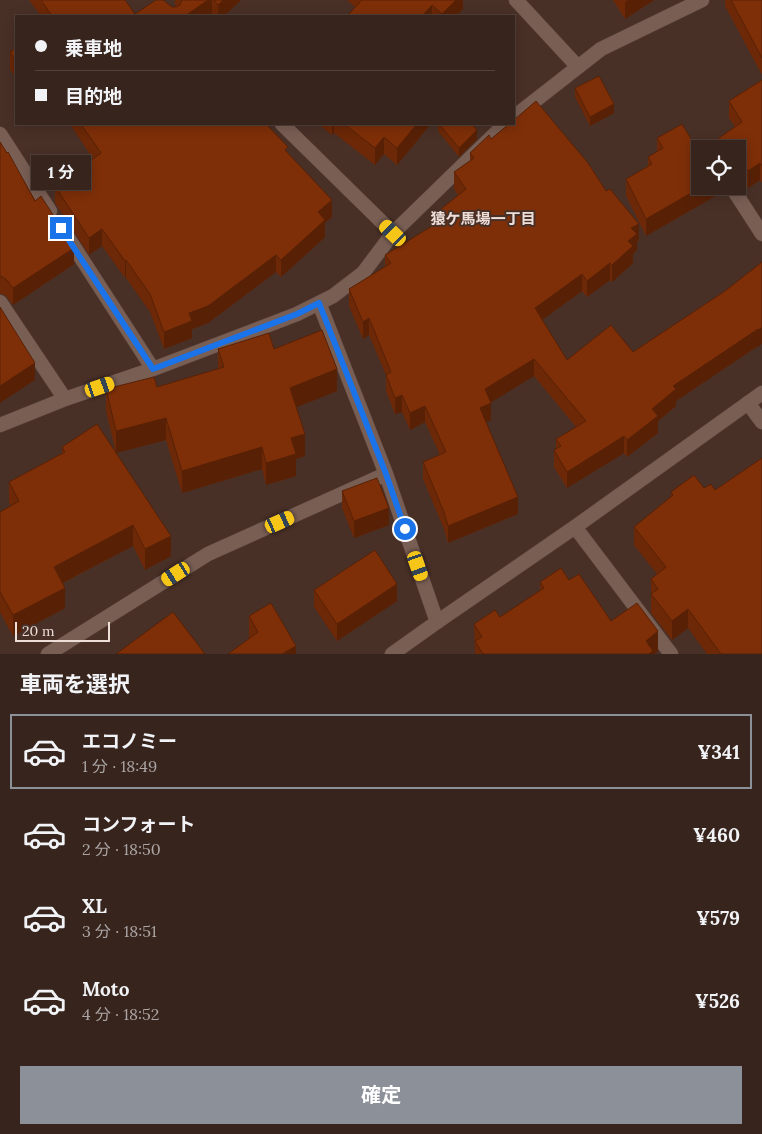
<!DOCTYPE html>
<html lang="ja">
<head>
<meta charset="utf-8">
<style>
  :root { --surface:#37241d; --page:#42302a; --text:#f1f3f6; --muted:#aaa4a4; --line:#51413b; --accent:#8c9099 }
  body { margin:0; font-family:Lora,"Noto Sans JP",serif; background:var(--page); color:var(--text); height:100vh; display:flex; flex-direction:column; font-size:19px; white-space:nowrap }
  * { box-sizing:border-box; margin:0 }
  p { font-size:16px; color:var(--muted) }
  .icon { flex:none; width:28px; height:28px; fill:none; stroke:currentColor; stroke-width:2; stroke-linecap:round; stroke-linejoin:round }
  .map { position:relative; height:654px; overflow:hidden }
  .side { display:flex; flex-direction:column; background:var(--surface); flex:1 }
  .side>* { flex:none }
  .top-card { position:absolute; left:15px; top:15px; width:500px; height:110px; border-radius:0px; box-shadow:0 2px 12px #0003,0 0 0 1px var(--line); display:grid; align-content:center; height:110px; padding:0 20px; background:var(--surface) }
  .controls { position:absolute; left:691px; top:140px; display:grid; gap:10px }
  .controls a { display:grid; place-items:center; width:55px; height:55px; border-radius:0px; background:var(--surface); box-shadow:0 2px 12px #0003,0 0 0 1px var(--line); font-size:25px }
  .scale { position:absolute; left:15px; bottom:12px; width:95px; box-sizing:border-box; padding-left:5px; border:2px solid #eeded8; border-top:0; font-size:14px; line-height:18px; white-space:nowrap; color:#eeded8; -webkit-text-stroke:4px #493027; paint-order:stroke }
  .end { position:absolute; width:22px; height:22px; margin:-11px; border:6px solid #1a73e8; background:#fff; box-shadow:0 0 0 2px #fff }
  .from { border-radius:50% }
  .bubble { position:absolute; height:35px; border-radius:0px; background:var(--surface); box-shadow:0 2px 12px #0003,0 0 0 1px var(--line); font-size:16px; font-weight:700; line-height:35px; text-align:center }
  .car { position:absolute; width:15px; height:30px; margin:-15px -8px; border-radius:6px; box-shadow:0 0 4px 1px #0007; background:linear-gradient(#f5c518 24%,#345 0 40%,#f5c518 0 76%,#345 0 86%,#f5c518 0) }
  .top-card b { display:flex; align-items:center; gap:18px; height:48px; font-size:19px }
  .top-card b+b { border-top:1px solid var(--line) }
  .top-card i { width:12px; height:12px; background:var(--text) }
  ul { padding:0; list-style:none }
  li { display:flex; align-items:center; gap:15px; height:75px; margin:0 10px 8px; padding:0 10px; border:2px solid transparent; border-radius:0px }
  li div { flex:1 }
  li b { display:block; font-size:19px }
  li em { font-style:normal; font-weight:700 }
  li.on { border-color:var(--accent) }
  li>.icon { width:45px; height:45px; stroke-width:1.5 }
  h2 { padding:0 20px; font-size:22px; line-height:60px }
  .cta { display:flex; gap:10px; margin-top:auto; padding:10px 20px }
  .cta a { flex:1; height:58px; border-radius:0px; background:var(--accent); color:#fff; font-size:20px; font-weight:700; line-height:58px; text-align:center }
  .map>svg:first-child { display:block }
</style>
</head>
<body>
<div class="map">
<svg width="762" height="654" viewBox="0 0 762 654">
  <rect width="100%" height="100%" fill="#493027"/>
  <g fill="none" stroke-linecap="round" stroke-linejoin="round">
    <g stroke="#644f47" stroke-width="15">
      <path id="minor" d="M516 0 578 67
        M514 117 601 49 702 0
        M282 124 393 233
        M0 134 50 211
        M731 186 762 234
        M65 233 153 369
        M0 302 65 399
        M319 303 386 474 437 622
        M748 403 762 422
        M0 425 65 399 153 369 297 314 333 296 363 273 393 233 505 124
        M575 527 671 654
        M48 654 208 554 386 474"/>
    </g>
    <g stroke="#644f47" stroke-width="15">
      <path id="tertiary" d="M392 654 437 622 575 527 762 393"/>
    </g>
    <use href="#minor" stroke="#795e54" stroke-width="14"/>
    <use href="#tertiary" stroke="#795e54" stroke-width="14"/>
  </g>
  <path fill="#6c2807" d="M29 0H125L135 14 172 7H177L175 5V0H241L224 16H213L212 14 210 16H41Z
    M347 0H463V9L456 16H347L355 7Z
    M613 0H654L625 19Z
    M725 0H762V75L725 6Z
    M16 48V78L10 69V52Z
    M762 80V183L760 180 748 188 743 180 739 182 738 181V149L735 127 729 118V101Z
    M575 88 614 113 590 126 575 97Z
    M70 124H266L288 153 332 217 325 223V237L281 277 276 272 208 323 192 329V338L164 349 150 312 126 278H125L102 246 89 255 55 203V186L93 159Z
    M318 124H430V125L397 165 384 154 375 165 334 133 332 135Z
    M438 124H472L477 139 459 157 438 131Z
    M657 138 699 152 724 186V191L646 236 626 196V179L648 166V157L657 152Z
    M491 139 639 240 637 242V250L633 254V263L612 282 610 280 587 297 582 291 542 320 567 360 633 352 725 291 762 262 758 347V346L676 401V406L658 421V433L627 457 624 453 567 488 554 467V450L556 449V439L576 427 534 376 491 402V420L486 422 518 514 448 543 444 529 423 479V462L440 455 425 422 410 430 402 412 395 414 386 391V375L369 335 363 339 349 306V289L385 267V255L436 224V213L458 195 454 189V172L470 161V153Z
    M0 142 74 264 13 305 7 297 3 294H0Z
    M218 349H274L337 391 296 407 305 456 296 459V476L266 485 262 469 182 493 166 440 116 453 106 411V389L157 387 218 369Z
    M62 447 171 556 145 570 133 546 63 583 65 608 13 636 0 612V512L11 506 9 503V482L62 453Z
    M694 475 762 654H707L688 628 672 640 651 613V579L657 574 634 545V527L671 497V492Z
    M342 491 389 525 354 538 342 508Z
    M569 580 611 621 658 651 654 654H475L474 624 500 617 540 590V582Z
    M314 590 397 601 337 641 314 607Z
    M249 616 296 654 249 638Z"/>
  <path fill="#582106" d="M208 0H212V14L210 16H185Z
    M223 0H241L224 16H218V5Z
    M456 0H463V9L456 16H442V14Z
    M628 0H654L625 19V2Z
    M432 5V16H422Z
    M614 104V113L590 126V117Z
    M332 124H334V133L332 135Z
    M417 124H430V125L397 165V148Z
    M477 130V139L459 157V148Z
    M384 137V154L375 165V148Z
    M743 163V180L739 182V165Z
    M760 163V180L748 188V171Z
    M703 186H724V191L646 236V219Z
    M332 200V217L325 223V237L281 277V260L318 212Z
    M639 224V240L637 242V250L633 254V263L612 282V265L631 228Z
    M102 229V246L89 255V238Z
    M74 248V264L13 305V288Z
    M276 255V272L208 323 192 329V338L164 349V332L189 313Z
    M126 260V278H125V261Z
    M610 263V280L587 297V281Z
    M582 274V291L535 325V308Z
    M369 318V335L363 339V322Z
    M762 328V344L758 347V330Z
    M758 329V346L676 401V406L658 421V433L627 457V440L652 409 673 386Z
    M534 359V376L487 405 491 403V420L480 425V408L485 389Z
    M35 363V380L0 403V386Z
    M337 369V391L290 410V388Z
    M402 395V412L395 414V398Z
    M425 406V422L410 430V413Z
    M166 418V440L116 453V431Z
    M305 434V456L296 459V476L266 485V463L291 438Z
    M624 436V453L567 488V472Z
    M262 447V469L182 493V471Z
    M518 497V514L448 543V526Z
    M389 508V525L354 538V521Z
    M133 525V546L54 587V567Z
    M171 536V556L145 570V549Z
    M397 584V601L337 641V624Z
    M65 588V608L13 636V615Z
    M688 609V628L672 640V621Z
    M658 631V651L654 654H646V641Z
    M296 646V654H282Z"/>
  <path fill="#7e2f08" stroke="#582106" d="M41 0H125L135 14 156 0H163L172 7H176L180 5 182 0H208L185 16H52Z
    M214 0H223L218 5Z
    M362 0H456L442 14 432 5 422 16H347Z
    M731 0H762V58Z
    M16 48V61L10 52Z
    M599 76 614 104 590 117 575 88Z
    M762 80V166L760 163 748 171 743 163 739 165 738 164V149H703L742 122 729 101Z
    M536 101 588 163 606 191 610 189 639 224 631 228 637 234 628 241 633 246 612 265 610 263 587 281 582 274 535 308 567 360 611 325 633 352 725 291 762 262V328L758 330V329L673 386 676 389 652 409 658 416 627 440 624 436 567 472 554 450 561 446 556 439 586 421 534 359 485 389 491 403 480 408 518 497 448 526 444 512 423 462 446 452 425 406 410 413 402 395 395 398 386 375 391 372 369 318 363 322 349 289 391 263 385 255 442 220 436 213 466 189 454 172 474 158 470 153 489 135 491 139 509 124H514V120Z
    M81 124H266L288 147 285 150 332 200 318 212 325 220 281 260 276 255 208 306 189 313 192 321 164 332 150 294 126 260 125 261 102 229 89 238 55 186 101 153Z
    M344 124H417L397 148 384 137 375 148Z
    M439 124H472L477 130 459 148Z
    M682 124 699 152 700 151V186H703L646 219 626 179 652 164 648 157 663 148 657 138Z
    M0 142 7 153 8 152 35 201 41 196 74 248 13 288 7 280 3 277H0Z
    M0 307 35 363 0 386Z
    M322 330 337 369 290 388 305 434 291 438 296 454 266 463 262 447 182 471 166 418 116 431 106 389 154 377 157 387 224 367 218 349 269 333 274 349Z
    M97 424 171 536 145 549 133 525 54 567 65 588 13 615 0 592V512L19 501 9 482 65 452 62 447Z
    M762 458V654H721L688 609 672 621 651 594 658 589 651 579 666 567 634 527 673 495 671 492 694 475 704 488 711 484 715 490Z
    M377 478 389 508 354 521 342 491Z
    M375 550 397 584 337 624 314 590Z
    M561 568 569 580 579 574 611 621 637 603 658 631 646 641 653 651 649 654H483L475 641 482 637 474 624 495 610 500 617 544 588 540 582Z
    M271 603 296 646 282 654H228L258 632 249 616Z
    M173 612 205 654H116Z"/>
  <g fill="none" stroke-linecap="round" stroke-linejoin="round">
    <path stroke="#1a73e8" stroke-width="6" d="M61 228 153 369 297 314 319 303 386 474 405 529"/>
  </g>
  <g text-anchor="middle" stroke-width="4" stroke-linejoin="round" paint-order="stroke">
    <g font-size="15" font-weight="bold" fill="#eeded8" stroke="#493027">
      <text x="483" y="224">猿ケ馬場一丁目</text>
    </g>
  </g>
</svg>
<div class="controls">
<a><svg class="icon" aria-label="locate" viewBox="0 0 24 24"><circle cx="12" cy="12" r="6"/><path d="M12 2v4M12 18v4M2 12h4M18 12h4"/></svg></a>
</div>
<div class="scale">20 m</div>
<i class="end from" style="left:405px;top:529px"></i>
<i class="end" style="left:61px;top:228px"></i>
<div class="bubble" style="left:31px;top:155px;width:60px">1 分</div>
<i class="car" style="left:393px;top:233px;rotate:314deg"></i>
<i class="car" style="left:100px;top:387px;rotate:71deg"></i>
<i class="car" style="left:280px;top:522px;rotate:66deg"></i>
<i class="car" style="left:418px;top:566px;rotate:161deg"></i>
<i class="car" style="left:176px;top:574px;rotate:238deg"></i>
<div class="top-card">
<b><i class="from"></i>乗車地</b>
<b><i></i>目的地</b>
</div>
</div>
<section class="side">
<h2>車両を選択</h2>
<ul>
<li class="on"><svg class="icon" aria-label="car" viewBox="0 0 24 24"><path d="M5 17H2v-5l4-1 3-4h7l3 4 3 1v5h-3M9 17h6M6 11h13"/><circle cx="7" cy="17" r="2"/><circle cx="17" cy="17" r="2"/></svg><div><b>エコノミー</b><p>1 分 · 18:49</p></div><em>¥341</em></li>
<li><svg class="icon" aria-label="car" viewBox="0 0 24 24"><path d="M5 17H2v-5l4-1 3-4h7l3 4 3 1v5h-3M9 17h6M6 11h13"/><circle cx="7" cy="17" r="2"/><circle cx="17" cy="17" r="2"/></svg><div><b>コンフォート</b><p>2 分 · 18:50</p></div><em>¥460</em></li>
<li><svg class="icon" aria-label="car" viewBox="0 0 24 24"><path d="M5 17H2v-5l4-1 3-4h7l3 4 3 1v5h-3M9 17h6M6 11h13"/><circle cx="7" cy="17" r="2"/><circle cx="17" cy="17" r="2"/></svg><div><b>XL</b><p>3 分 · 18:51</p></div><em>¥579</em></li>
<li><svg class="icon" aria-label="car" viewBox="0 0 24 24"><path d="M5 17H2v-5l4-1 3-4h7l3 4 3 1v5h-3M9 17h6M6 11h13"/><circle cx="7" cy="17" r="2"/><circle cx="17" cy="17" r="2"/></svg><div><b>Moto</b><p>4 分 · 18:52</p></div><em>¥526</em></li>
</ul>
<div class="cta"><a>確定</a></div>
</section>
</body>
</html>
